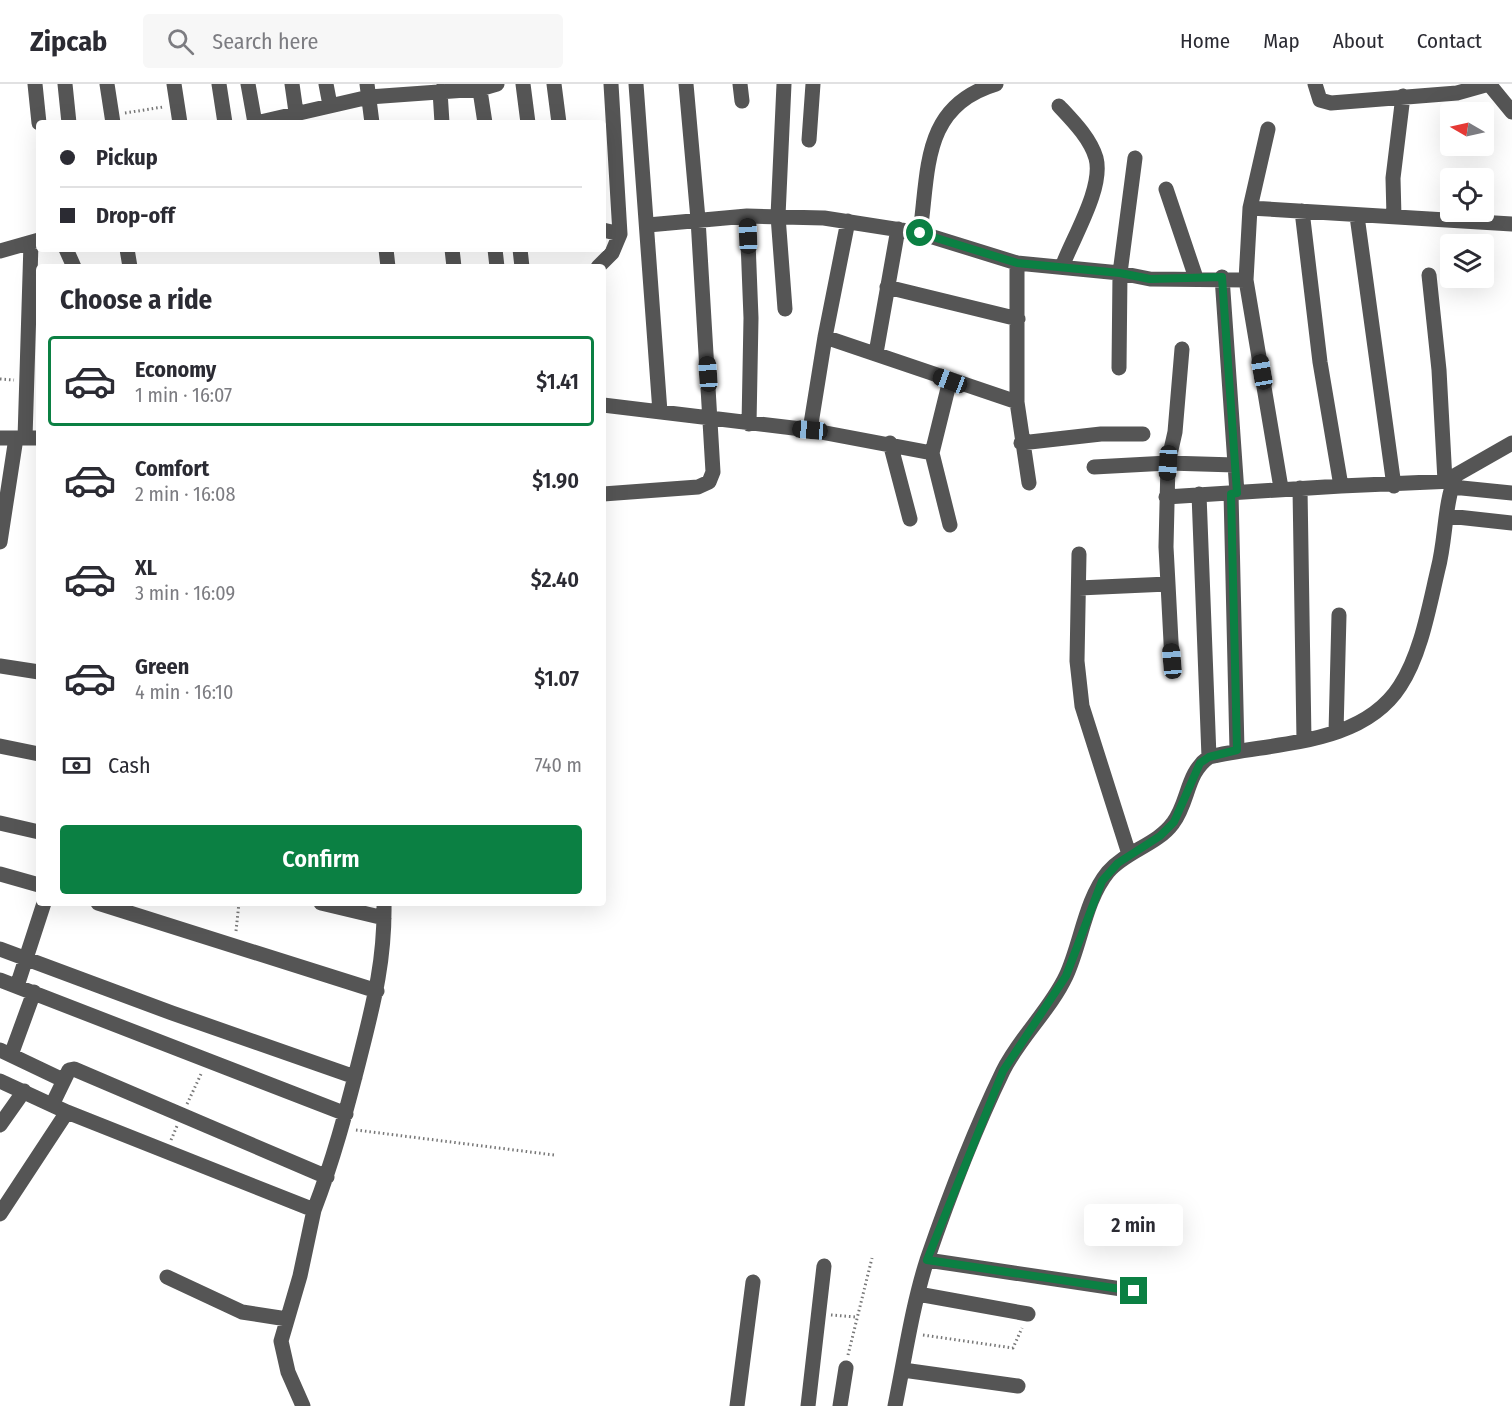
<!DOCTYPE html>
<html lang="en">
<head>
<meta charset="utf-8">
<style>
  :root { --surface:#fff; --page:#f7f7f7; --text:#2b2b33; --muted:#7c7c81; --line:#e1e1e2; --accent:#0b8043 }
  body { margin:0; font-family:"Fira Sans Condensed",sans-serif; background:var(--page); color:var(--text); height:100vh; display:flex; flex-direction:column; font-size:22px; white-space:nowrap }
  * { box-sizing:border-box; margin:0 }
  p { font-size:20px; color:var(--muted) }
  .icon { flex:none; width:33px; height:33px; fill:none; stroke:currentColor; stroke-width:2; stroke-linecap:round; stroke-linejoin:round }
  .map { position:relative; flex:1; overflow:hidden }
  .details { position:absolute; left:36px; top:180px; width:570px; height:642px; display:flex; flex-direction:column; background:var(--surface); border-radius:6px; box-shadow:0 6px 24px #0002 }
  .details>* { flex:none }
  .top-card { position:absolute; left:36px; top:36px; width:570px; height:132px; border-radius:6px; box-shadow:0 6px 24px #0002; display:grid; align-content:center; height:132px; padding:0 24px; background:var(--surface) }
  .needle { width:39px; rotate:279deg }
  .fabs { position:absolute; left:1440px; top:18px; display:grid; gap:12px }
  .fabs a { display:grid; place-items:center; width:54px; height:54px; border-radius:6px; background:var(--surface); box-shadow:0 6px 24px #0002; font-size:30px }
  .end { position:absolute; width:27px; height:27px; margin:-14px; border:8px solid #0b8043; background:#fff; box-shadow:0 0 0 3px #fff }
  .from { border-radius:50% }
  .bubble { position:absolute; height:42px; border-radius:6px; background:var(--surface); box-shadow:0 6px 24px #0002; font-size:20px; font-weight:600; line-height:42px; text-align:center }
  .car { position:absolute; width:18px; height:36px; margin:-18px -9px; border-radius:8px; box-shadow:0 0 4px 2px #0007; background:linear-gradient(#222 24%,#8ab4d8 0 40%,#222 0 76%,#8ab4d8 0 86%,#222 0) }
  .top-card b { display:flex; align-items:center; gap:21px; height:57px; font-size:22px }
  .top-card b+b { border-top:2px solid var(--line) }
  .top-card i { width:15px; height:15px; background:var(--text) }
  ul { padding:0; list-style:none }
  li { display:flex; align-items:center; gap:18px; height:90px; margin:0 12px 9px; padding:0 12px; border:3px solid transparent; border-radius:6px }
  li div { flex:1 }
  li b { display:block; font-size:22px }
  li em { font-style:normal; font-weight:600 }
  li.current { border-color:var(--accent) }
  li>.icon { width:54px; height:54px; stroke-width:1.5 }
  h2 { padding:0 24px; font-size:27px; line-height:72px }
  .pay { display:flex; align-items:center; gap:15px; height:66px; padding:0 24px; font-size:22px }
  .pay p { margin-inline-start:auto }
  .primary-button { display:flex; gap:12px; margin-top:auto; padding:12px 24px }
  .primary-button a { flex:1; height:69px; border-radius:6px; background:var(--accent); color:#fff; font-size:24px; font-weight:600; line-height:69px; text-align:center }
  header { display:flex; align-items:center; gap:36px; box-sizing:border-box; height:84px; padding:0 30px; background:var(--surface); border-bottom:2px solid var(--line) }
  header strong { font-size:28px }
  nav { display:flex; gap:33px; margin-inline-start:auto; font-size:21px }
  .search { width:420px; height:54px; background:var(--page); display:flex; align-items:center; gap:15px; box-sizing:border-box; padding:0 21px; border-radius:6px; color:var(--muted); font-size:22px }
  .map>svg:first-child { display:block }
</style>
</head>
<body>
<header>
<strong>Zipcab</strong>
<div class="search"><svg class="icon" aria-label="search" viewBox="0 0 24 24"><circle cx="10" cy="10" r="6"/><path d="M15 15l6 6"/></svg>Search here</div>
<nav><a>Home</a><a>Map</a><a>About</a><a>Contact</a></nav>
</header>
<div class="map">
<svg width="1512" height="1322" viewBox="0 0 1512 1322">
  <rect width="100%" height="100%" fill="#fff"/>
  <g fill="none" stroke-linecap="round" stroke-linejoin="round">
    <path stroke="#777" stroke-width="3" stroke-dasharray="1.5 3" stroke-linecap="butt" d="M125 29 163 23
      M0 295 14 296
      M236 847 239 819
      M187 1020 202 988
      M356 1046 554 1071
      M171 1056 177 1042
      M831 1231 856 1233
      M923 1251 1013 1264 1022 1244
      M848 1271 872 1174"/>
    <path stroke="#555" stroke-width="15" d="M35 0 39 39
      M65 0 69 39
      M107 0 113 39
      M174 0 180 39
      M219 0 225 39
      M248 0 255 39
      M292 0 296 28
      M326 0 330 21
      M367 0 372 39
      M479 0 485 39
      M523 0 528 39
      M554 0 559 39
      M636 0 660 328
      M740 0 742 17
      M784 0 778 132 785 225
      M1315 0 1320 16 1331 19 1457 9 1489 0
      M1489 0 1512 28
      M440 7 442 39
      M1059 22C1073 37 1090 54 1096 74 1104 104 1072 155 1062 183
      M256 39 369 13 480 5 497 0
      M1268 45 1250 124 1246 196 1281 404
      M809 56 813 0
      M1166 105 1196 194
      M1250 124 1512 140
      M1302 127 1320 278 1341 402 1453 397
      M747 132 751 234 749 340
      M1357 132 1394 402
      M1394 133 1393 94 1403 12
      M648 141 747 132 824 134 920 149 1017 179 1120 189 1150 195 1246 196
      M603 146 620 150
      M920 149C929 85 922 22 996 0
      M66 165 74 183
      M127 165 130 183
      M386 165 388 183
      M452 165 454 183
      M495 165 497 183
      M520 165 522 183
      M0 167 39 156
      M1017 179V318L1029 399
      M598 183 612 169 620 150 611 0
      M1429 191 1439 286 1445 397
      M1222 193 1237 409
      M887 203 1018 235
      M825 253 1017 318
      M876 269 898 145
      M1119 284 1120 189 1135 74
      M603 321 810 346 932 369
      M810 346 825 253 848 137
      M0 354H39
      M25 354 31 159
      M890 359 910 435
      M1021 359 1101 350H1143
      M1094 383 1168 379 1235 381
      M1452 403 1512 409
      M1300 404 1304 656
      M1231 409 1237 666
      M603 410 698 403 709 398 713 388 698 135 686 0
      M1199 410 1209 673
      M1166 413 1341 402
      M1448 432 1512 439
      M950 441 932 369 950 296
      M0 458 16 354
      M1079 470 1077 577 1082 622 1129 770
      M1168 500 1166 463 1168 379 1175 348 1182 265
      M1079 504 1168 500 1172 577
      M0 582 39 588
      M1336 648 1339 531
      M0 662 39 670
      M0 739 39 748
      M0 790 39 801
      M98 819 377 907
      M321 819 384 834
      M0 865 172 929 355 993
      M0 896 346 1030
      M17 902 44 819
      M0 966 63 996
      M11 971 34 908
      M0 997 67 1028 0 1130
      M52 1021 69 986 74 985 327 1093
      M67 1028 314 1126C333 1077 346 1028 359 977 373 921 385 878 384 819
      M0 1041 24 1007
      M927 1176 1135 1207
      M167 1193 242 1228 287 1235
      M918 1210 1028 1230
      M903 1286 1018 1302
      M303 1322 288 1288 281 1257 300 1192 314 1126
      M737 1322 753 1198
      M808 1322 824 1182
      M840 1322 846 1284
      M895 1322C905 1273 912 1223 927 1176 948 1115 975 1045 1003 987 1020 953 1050 926 1066 892 1081 860 1085 816 1108 788 1126 767 1157 761 1173 739 1189 718 1186 689 1209 673 1271 658 1361 663 1400 602 1421 570 1429 523 1438 485 1446 455 1444 420 1456 391L1512 359"/>
  </g>
  <g fill="none" stroke-linecap="round" stroke-linejoin="round">
    <path stroke="#0b8043" stroke-width="8" d="M920 149 1017 179 1120 189 1150 195 1222 193 1237 409 1231 410 1237 666 1209 673 1200 679 1174 738 1160 752 1118 779 1102 797 1066 892 1003 987 927 1176 1134 1207"/>
  </g>
</svg>
<div class="fabs">
<a><svg class="needle" viewBox="-14 -14 28 28"><path d="M0-13l5 13h-10z" fill="#e53935"/><path d="M0 13l5-13h-10z" fill="#7c7c81"/></svg></a>
<a><svg class="icon" aria-label="locate" viewBox="0 0 24 24"><circle cx="12" cy="12" r="6"/><path d="M12 2v4M12 18v4M2 12h4M18 12h4"/></svg></a>
<a><svg class="icon" aria-label="layers" viewBox="0 0 24 24"><path d="M12 4l9 5-9 5-9-5zM3 14l9 5 9-5"/></svg></a>
</div>
<i class="end from" style="left:920px;top:149px"></i>
<i class="end" style="left:1134px;top:1207px"></i>
<div class="bubble" style="left:1084px;top:1120px;width:99px">2 min</div>
<i class="car" style="left:748px;top:152px;rotate:358deg"></i>
<i class="car" style="left:1262px;top:288px;rotate:350deg"></i>
<i class="car" style="left:708px;top:290px;rotate:356deg"></i>
<i class="car" style="left:950px;top:297px;rotate:291deg"></i>
<i class="car" style="left:810px;top:346px;rotate:275deg"></i>
<i class="car" style="left:1168px;top:379px;rotate:183deg"></i>
<i class="car" style="left:1172px;top:577px;rotate:355deg"></i>
<div class="top-card">
<b><i class="from"></i>Pickup</b>
<b><i></i>Drop-off</b>
</div>
<section class="details">
<h2>Choose a ride</h2>
<ul>
<li class="current"><svg class="icon" aria-label="car" viewBox="0 0 24 24"><path d="M5 17H2v-5l4-1 3-4h7l3 4 3 1v5h-3M9 17h6M6 11h13"/><circle cx="7" cy="17" r="2"/><circle cx="17" cy="17" r="2"/></svg><div><b>Economy</b><p>1 min · 16:07</p></div><em>$1.41</em></li>
<li><svg class="icon" aria-label="car" viewBox="0 0 24 24"><path d="M5 17H2v-5l4-1 3-4h7l3 4 3 1v5h-3M9 17h6M6 11h13"/><circle cx="7" cy="17" r="2"/><circle cx="17" cy="17" r="2"/></svg><div><b>Comfort</b><p>2 min · 16:08</p></div><em>$1.90</em></li>
<li><svg class="icon" aria-label="car" viewBox="0 0 24 24"><path d="M5 17H2v-5l4-1 3-4h7l3 4 3 1v5h-3M9 17h6M6 11h13"/><circle cx="7" cy="17" r="2"/><circle cx="17" cy="17" r="2"/></svg><div><b>XL</b><p>3 min · 16:09</p></div><em>$2.40</em></li>
<li><svg class="icon" aria-label="car" viewBox="0 0 24 24"><path d="M5 17H2v-5l4-1 3-4h7l3 4 3 1v5h-3M9 17h6M6 11h13"/><circle cx="7" cy="17" r="2"/><circle cx="17" cy="17" r="2"/></svg><div><b>Green</b><p>4 min · 16:10</p></div><em>$1.07</em></li>
</ul>
<div class="pay"><svg class="icon" aria-label="cash" viewBox="0 0 24 24"><path d="M3 7h18v10H3z"/><circle cx="12" cy="12" r="2"/></svg>Cash<p>740 m</p></div>
<div class="primary-button"><a>Confirm</a></div>
</section>
</div>
</body>
</html>
